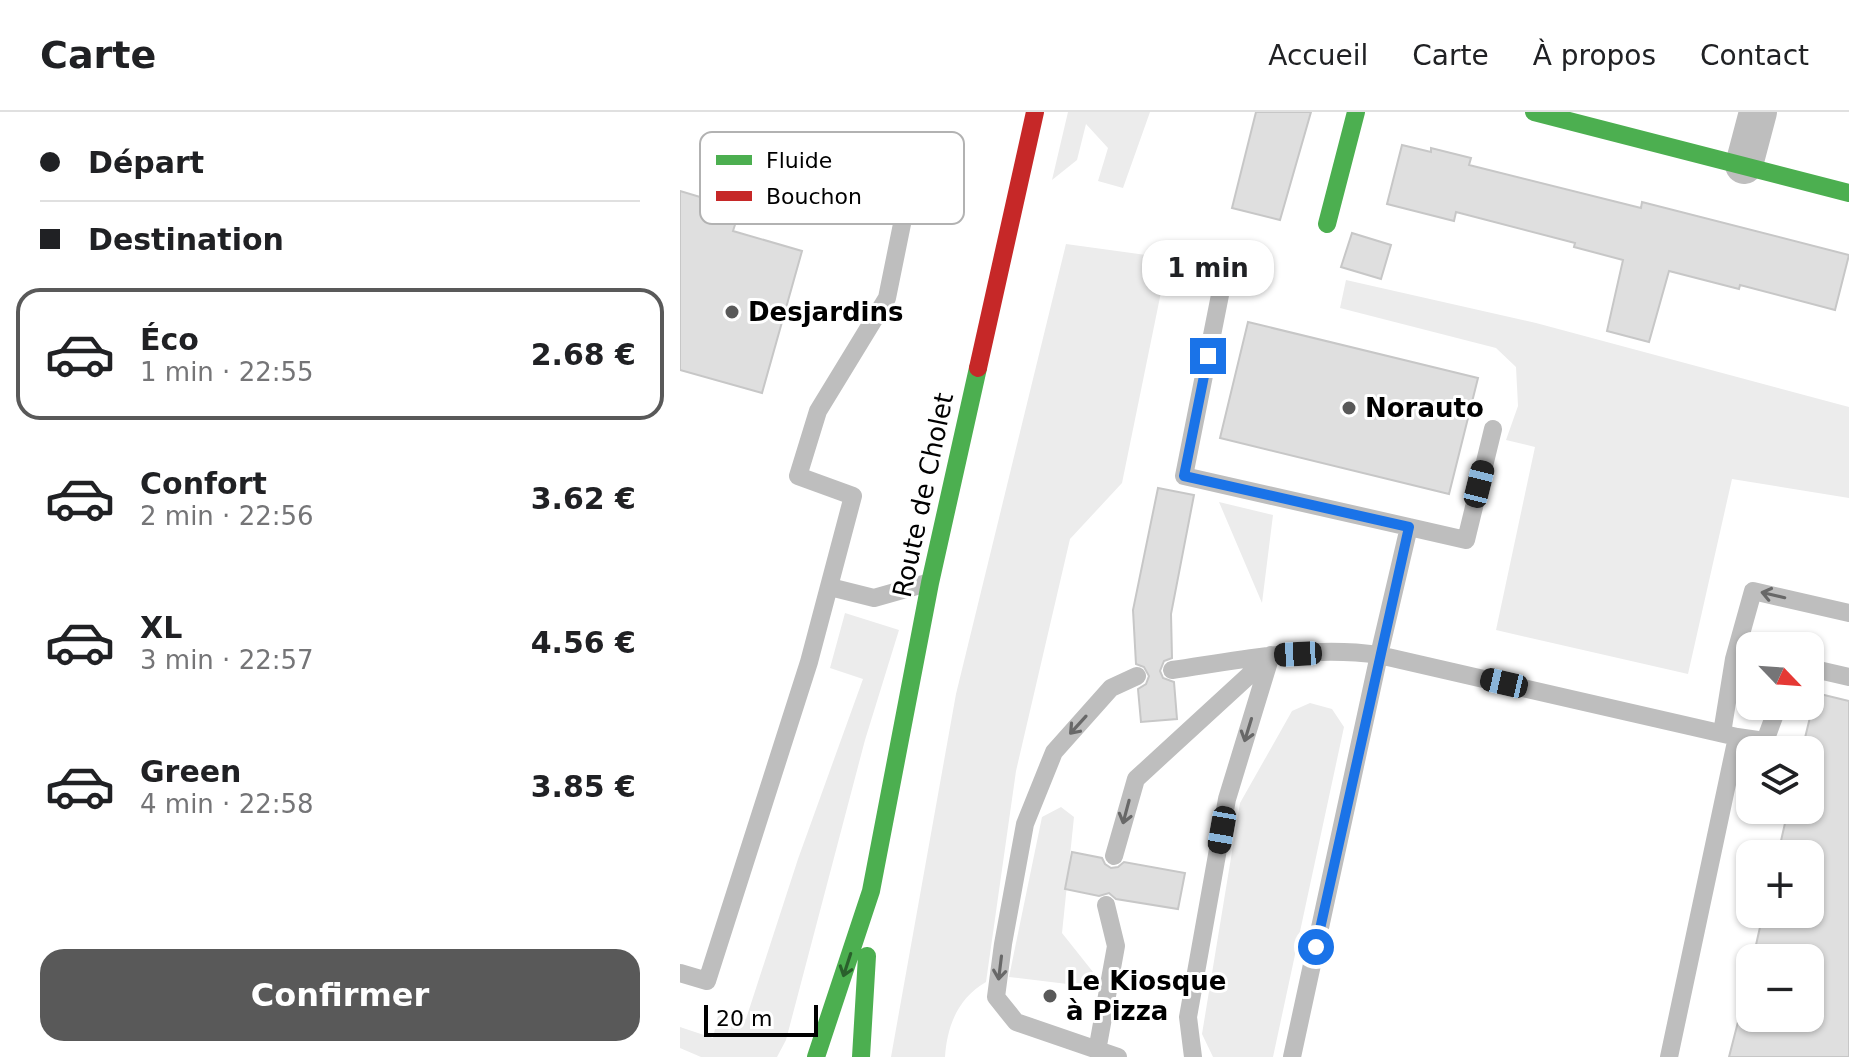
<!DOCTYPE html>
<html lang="fr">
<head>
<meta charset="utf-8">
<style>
  :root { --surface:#fff; --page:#f6f6f6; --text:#202124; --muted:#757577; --line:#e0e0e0; --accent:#595959 }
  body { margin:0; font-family:"DejaVu Sans",sans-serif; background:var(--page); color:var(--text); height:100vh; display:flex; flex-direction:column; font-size:30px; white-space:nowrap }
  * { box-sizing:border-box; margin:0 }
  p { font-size:26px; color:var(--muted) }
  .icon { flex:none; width:44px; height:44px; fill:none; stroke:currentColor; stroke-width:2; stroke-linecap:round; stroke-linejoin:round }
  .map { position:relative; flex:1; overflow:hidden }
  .panel { display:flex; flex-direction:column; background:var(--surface); width:680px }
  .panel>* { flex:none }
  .hud { display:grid; align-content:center; height:176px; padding:0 40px; background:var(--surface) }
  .needle { width:52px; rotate:115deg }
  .controls { position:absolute; left:1056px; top:520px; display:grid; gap:16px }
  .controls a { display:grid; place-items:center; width:88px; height:88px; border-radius:16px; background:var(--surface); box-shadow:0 2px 6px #0004; font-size:40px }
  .scale { position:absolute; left:24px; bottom:20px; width:114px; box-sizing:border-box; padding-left:8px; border:4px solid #000; border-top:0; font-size:22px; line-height:28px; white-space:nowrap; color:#000; -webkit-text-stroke:6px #fff; paint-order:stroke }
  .end { position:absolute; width:36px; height:36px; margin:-18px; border:10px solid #1a73e8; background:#fff; box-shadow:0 0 0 4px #fff }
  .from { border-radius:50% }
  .bubble { position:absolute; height:56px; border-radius:24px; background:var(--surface); box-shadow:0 2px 6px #0004; font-size:26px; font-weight:800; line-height:56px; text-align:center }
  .car { position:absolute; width:24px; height:48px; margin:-24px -12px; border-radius:10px; box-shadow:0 0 6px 2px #0007; background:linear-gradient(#222 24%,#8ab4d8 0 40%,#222 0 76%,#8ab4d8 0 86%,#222 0) }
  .hud b { display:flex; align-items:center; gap:28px; height:76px; font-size:30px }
  .hud b+b { border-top:2px solid var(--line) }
  .hud i { width:20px; height:20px; background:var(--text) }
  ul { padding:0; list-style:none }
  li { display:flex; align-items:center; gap:24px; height:132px; margin:0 16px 12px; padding:0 24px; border:4px solid transparent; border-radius:24px }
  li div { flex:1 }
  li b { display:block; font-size:30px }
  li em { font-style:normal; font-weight:800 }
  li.active { border-color:var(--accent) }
  li>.icon { width:72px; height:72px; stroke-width:1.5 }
  .button { display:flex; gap:16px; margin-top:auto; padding:16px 40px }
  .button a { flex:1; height:92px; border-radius:24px; background:var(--accent); color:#fff; font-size:32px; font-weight:800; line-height:92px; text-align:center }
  header { display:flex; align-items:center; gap:48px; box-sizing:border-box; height:112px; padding:0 40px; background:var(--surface); border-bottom:2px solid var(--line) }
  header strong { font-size:38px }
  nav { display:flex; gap:44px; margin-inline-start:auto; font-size:28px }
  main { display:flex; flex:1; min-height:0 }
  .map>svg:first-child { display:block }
</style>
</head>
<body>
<header>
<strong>Carte</strong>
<nav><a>Accueil</a><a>Carte</a><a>À propos</a><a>Contact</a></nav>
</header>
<main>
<section class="panel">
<div class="hud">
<b><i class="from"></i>Départ</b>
<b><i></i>Destination</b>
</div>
<ul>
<li class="active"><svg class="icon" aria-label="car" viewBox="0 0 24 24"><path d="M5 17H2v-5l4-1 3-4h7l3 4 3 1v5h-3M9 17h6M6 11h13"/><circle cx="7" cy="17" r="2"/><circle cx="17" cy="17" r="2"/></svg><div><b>Éco</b><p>1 min · 22:55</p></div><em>2.68 €</em></li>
<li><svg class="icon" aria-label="car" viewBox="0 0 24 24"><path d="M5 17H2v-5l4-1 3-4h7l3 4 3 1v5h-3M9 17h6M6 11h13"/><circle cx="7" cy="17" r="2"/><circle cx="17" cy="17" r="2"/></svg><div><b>Confort</b><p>2 min · 22:56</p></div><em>3.62 €</em></li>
<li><svg class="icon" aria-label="car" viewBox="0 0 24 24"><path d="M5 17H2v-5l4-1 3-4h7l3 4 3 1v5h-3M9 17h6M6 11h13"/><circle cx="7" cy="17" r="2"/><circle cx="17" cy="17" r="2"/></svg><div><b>XL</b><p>3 min · 22:57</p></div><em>4.56 €</em></li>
<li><svg class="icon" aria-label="car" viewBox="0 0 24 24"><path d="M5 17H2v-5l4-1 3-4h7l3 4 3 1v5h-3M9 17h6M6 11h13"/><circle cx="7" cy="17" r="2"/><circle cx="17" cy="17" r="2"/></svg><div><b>Green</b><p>4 min · 22:58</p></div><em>3.85 €</em></li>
</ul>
<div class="button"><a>Confirmer</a></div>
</section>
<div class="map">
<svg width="1169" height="945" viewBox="0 0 1169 945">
  <rect width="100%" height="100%" fill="#fff"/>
  <path fill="#ececec" d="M388 0H470L443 76 418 69 428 36 406 12 397 48 372 68Z
    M386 132 488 146 442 371 390 427 336 659 306 870C278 886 267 914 265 945H211L276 582Z
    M666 168 856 211 1169 295V386L1052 367 1008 562 816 518 855 335 826 328 838 294 836 255 816 236 660 196Z
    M539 390 593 403 582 491Z
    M165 501 219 518 185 628 106 928 97 945H21L0 936V915L33 926 39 899 66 907 118 747 183 567 150 556Z
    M630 591 652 597 664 615 593 945H533L522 922 560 691 612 599Z
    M381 695 394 705 382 821 413 860 412 875 329 865 362 705Z"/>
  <path fill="#dfdfdf" stroke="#c7c7c7" stroke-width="2" d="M576 0H631L600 108 552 96Z
    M722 33 751 40V36L791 46 789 53 961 96 962 90 1169 143 1155 198 1060 173 1059 177 989 159 969 230 927 219 943 148 894 135 895 131 776 100 774 109 707 92Z
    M0 79 60 97 53 119 122 139 82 281 0 258Z
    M672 121 711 133 701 167 661 155Z
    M568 210 798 266 769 382 540 326Z
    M478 376 514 383 491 502 492 546 484 549 480 559 483 566 494 570 497 607 461 610 458 577 466 572 469 564 464 555 456 552 453 498Z
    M1136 581 1169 589V945H1049L1059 906H1130V846H1073L1083 802H1130V742H1098L1108 698H1130V638H1122Z
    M392 740 422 746 425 752 431 756 438 755 444 750 505 761 498 797 436 787 429 781 419 784 385 777Z"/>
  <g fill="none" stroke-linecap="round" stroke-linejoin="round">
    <path stroke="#bebebe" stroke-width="18" d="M729 415 786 428 813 317
      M150 475 194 486 247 471
      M1130 556 1169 565
      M492 558C560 548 631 533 699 543L729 415 504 364 540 183
      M1042 621 1054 547 1073 479 1169 501
      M1057 625 1085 629 1098 594
      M434 744 456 667 589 545
      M0 861 27 869 129 550 173 384 118 364 138 299 207 186 222 112
      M417 939 436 834 426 793
      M438 945 336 910 316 885 323 832 345 712 374 640 431 576 457 564
      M513 945 508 905 547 687 591 543
      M612 945 699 543 1057 625 989 945"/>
    <path stroke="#bebebe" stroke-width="38" d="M1064 53 1078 0"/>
    <path stroke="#4caf50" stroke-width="18" d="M854 0 1169 81
      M647 112 676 0
      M136 945 191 779 250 471 298 256
      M181 945 187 844"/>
    <path stroke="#c62828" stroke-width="18" d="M298 256 355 0"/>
  </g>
  <defs><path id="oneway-shaft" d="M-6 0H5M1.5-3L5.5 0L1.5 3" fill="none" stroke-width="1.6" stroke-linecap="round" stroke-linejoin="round" transform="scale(2)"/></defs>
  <g stroke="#686868">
    <use href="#oneway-shaft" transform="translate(1093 483) rotate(-167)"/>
    <use href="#oneway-shaft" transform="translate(398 613) rotate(132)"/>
    <use href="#oneway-shaft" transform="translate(568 618) rotate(107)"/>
    <use href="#oneway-shaft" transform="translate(446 700) rotate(105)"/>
    <use href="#oneway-shaft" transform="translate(320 856) rotate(97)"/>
  </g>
  <use stroke="#2a602c" href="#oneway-shaft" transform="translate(167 853) rotate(108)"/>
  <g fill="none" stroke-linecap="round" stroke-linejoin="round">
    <path stroke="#1a73e8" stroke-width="10" d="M528 244 504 364 729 415 636 835"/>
  </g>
  <g fill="#595959" stroke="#fff" stroke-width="3">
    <circle cx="52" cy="200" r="8"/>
    <circle cx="669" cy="296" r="8"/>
    <circle cx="370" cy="884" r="8"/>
  </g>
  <g text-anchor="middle" stroke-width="6" stroke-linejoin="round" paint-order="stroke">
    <g font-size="26" font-weight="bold" fill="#000" stroke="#fff" text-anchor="start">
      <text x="68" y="209">Desjardins</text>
      <text x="685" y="305">Norauto</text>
      <text x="386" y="878">Le Kiosque<tspan x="386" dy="30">à Pizza</tspan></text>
    </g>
    <g font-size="26" fill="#000" stroke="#fff">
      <text transform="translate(243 383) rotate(-78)" y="9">Route de Cholet</text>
    </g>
  </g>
  <rect x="20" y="20" width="264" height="92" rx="12" fill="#fff" stroke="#b2b2b2" stroke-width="2"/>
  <rect x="36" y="43" width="36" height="10" fill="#4caf50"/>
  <rect x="36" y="79" width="36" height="10" fill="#c62828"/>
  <g font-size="22" fill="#000">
    <text x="86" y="56">Fluide</text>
    <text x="86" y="92">Bouchon</text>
  </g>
</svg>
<div class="controls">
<a><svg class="needle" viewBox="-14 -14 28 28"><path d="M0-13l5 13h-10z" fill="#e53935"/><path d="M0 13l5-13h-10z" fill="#757577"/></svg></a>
<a><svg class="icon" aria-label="layers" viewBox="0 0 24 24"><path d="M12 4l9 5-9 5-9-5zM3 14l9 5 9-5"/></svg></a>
<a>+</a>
<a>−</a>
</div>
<div class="scale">20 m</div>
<i class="end from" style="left:636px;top:835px"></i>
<i class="end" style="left:528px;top:244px"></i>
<div class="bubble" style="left:462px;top:128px;width:132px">1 min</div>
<i class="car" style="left:799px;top:372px;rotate:14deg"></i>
<i class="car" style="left:618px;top:542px;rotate:267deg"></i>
<i class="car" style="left:824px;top:571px;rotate:283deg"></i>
<i class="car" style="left:542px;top:718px;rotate:190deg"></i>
</div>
</main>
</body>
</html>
